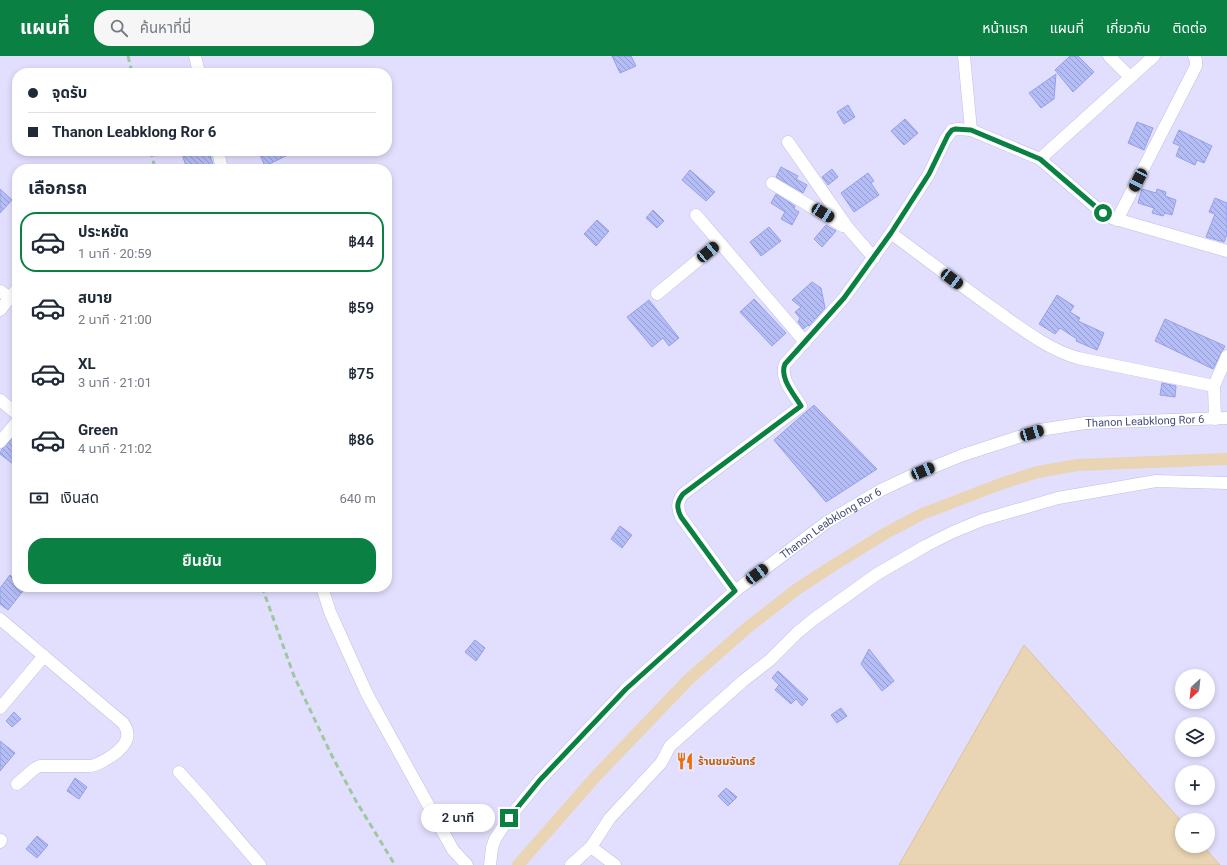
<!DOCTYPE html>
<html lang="th">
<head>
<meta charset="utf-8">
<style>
  :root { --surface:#fff; --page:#f6f6f7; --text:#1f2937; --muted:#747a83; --line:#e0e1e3; --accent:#0b8043 }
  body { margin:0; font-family:Roboto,"Noto Sans Thai",sans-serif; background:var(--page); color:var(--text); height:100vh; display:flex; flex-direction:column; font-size:15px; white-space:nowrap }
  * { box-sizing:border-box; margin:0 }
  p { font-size:13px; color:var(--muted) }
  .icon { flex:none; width:22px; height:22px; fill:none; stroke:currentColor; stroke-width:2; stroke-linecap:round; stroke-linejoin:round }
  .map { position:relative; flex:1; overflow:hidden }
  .side { position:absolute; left:12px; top:108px; width:380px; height:428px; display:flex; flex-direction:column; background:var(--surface); border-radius:16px; box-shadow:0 2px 6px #0003 }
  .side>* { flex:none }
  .guide { position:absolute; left:12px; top:12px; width:380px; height:88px; border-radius:16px; box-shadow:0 2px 6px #0003; display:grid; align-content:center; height:88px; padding:0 16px; background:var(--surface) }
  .needle { width:26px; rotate:207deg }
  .tools { position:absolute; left:1175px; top:613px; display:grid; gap:8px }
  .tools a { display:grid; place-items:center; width:40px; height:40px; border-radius:50%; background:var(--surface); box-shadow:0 2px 6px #0003; font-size:20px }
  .end { position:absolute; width:18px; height:18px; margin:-9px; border:5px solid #0b8043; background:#fff; box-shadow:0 0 0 2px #fff }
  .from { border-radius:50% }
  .bubble { position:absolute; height:28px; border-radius:14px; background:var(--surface); box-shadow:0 2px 6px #0003; font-size:13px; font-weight:600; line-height:28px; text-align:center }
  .car { position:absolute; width:12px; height:24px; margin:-12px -6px; border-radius:5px; box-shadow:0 0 3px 1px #0007; background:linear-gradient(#222 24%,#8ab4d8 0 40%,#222 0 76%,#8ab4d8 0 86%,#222 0) }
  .guide b { display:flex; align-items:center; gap:14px; height:38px; font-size:15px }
  .guide b+b { border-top:1px solid var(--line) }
  .guide i { width:10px; height:10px; background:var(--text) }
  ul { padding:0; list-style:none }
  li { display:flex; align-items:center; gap:12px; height:60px; margin:0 8px 6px; padding:0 8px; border:2px solid transparent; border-radius:16px }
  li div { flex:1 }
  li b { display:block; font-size:15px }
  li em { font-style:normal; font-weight:600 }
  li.selected { border-color:var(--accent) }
  li>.icon { width:36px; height:36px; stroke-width:1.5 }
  h2 { padding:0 16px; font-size:18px; line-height:48px }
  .pay { display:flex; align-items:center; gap:10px; height:44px; padding:0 16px; font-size:15px }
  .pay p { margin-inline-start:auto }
  .cta { display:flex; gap:8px; margin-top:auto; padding:8px 16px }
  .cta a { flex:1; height:46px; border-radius:16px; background:var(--accent); color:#fff; font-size:16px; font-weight:600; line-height:46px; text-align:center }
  header { display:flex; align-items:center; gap:24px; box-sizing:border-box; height:56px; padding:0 20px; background:var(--accent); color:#fff }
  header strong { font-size:19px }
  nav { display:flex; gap:22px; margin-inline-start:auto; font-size:14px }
  .search { width:280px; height:36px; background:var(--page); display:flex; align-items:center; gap:10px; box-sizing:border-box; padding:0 14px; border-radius:16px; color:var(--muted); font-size:15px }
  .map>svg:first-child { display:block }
</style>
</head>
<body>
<header>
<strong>แผนที่</strong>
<div class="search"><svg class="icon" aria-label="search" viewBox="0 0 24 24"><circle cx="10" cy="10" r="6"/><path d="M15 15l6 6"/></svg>ค้นหาที่นี่</div>
<nav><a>หน้าแรก</a><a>แผนที่</a><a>เกี่ยวกับ</a><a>ติดต่อ</a></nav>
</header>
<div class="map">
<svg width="1227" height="809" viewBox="0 0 1227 809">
  <defs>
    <pattern id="building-back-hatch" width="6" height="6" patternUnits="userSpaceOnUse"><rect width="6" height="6" fill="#b5bdf6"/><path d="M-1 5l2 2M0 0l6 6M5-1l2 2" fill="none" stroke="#959ccc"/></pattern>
  </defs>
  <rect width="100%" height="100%" fill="#e2dffe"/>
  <path fill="#e9d4b3" stroke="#dcc398" d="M1024 589 1182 766V790H1203L1220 809H899Z"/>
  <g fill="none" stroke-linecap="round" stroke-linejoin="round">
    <path stroke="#e9d4b3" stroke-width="12" d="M518 809 597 719 689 623 747 572 797 533 834 509 886 477 922 458 1003 427 1038 416 1077 409 1227 403"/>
  </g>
  <path fill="url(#building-back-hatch)" stroke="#94a0ea" d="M612 0H631L636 10 620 17Z
    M1070 0H1078L1094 16 1073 36 1055 14Z
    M1056 18 1054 43 1041 52 1029 37Z
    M848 49 855 61 844 68 837 56Z
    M905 63 918 77 904 89 891 75Z
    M1137 66 1153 72 1144 94 1128 87Z
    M1179 74 1212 90 1204 107 1197 104 1195 109 1176 100 1180 90 1173 87Z
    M181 95H209L214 113H187Z
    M269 95H296L265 110 260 99Z
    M781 111 798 120 796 123 807 129 803 137 776 121Z
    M832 113 838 121 828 129 822 121Z
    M690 114 715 136 706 145 682 124Z
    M868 117 874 125 871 127 879 139 854 156 841 137Z
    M0 133 12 144 0 157Z
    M1142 133 1156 137 1157 133 1166 136 1165 140 1176 144 1172 159 1165 157 1163 160 1152 157 1154 152 1138 147Z
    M776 138 795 150 794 153 799 156 792 169 781 163 785 156 771 147Z
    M1215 142 1227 147V178L1224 186 1206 181 1215 158 1209 156Z
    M653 154 664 165 657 172 646 162Z
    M597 164 609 175 596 190 584 178Z
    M826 169 836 175 822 191 814 183Z
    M769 171 781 185 761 200 750 186Z
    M812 226 821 232 825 252 809 270 808 269 803 273 798 266 800 262 795 256 801 251 792 244Z
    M1057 239 1074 250 1070 256 1080 262 1078 265 1104 277 1097 294 1076 285 1077 283 1060 272 1055 278 1039 268Z
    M754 243 786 277 772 290 740 256Z
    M649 244 679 282 669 290 663 282 652 291 627 261Z
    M1165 263 1225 290 1213 313 1155 285Z
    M1162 327 1176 330 1175 341 1160 339Z
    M814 349 877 413 826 446 774 384Z
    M12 383 17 386V411L0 398 2 393Z
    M620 470 632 479 622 492 611 483Z
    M10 519 17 525V531H26L8 554 0 548V532Z
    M475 584 485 592 476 605 465 596Z
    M869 593 894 625 882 635 861 608Z
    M778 615 808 643 802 650 796 643 791 648 775 634 779 629 772 622Z
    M841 652 847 660 837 667 831 659Z
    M14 656 21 663 12 671 6 665Z
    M0 685 15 697 0 715Z
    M75 722 87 731 79 743 67 735Z
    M726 732 737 741 728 750 718 740Z
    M37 780 48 789 37 802 26 793Z"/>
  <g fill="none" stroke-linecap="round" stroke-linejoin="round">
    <g stroke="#bebfe5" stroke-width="13">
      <g id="minor">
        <path d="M195 0 199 17"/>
        <path d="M964 0 971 74"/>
        <path d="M1109 0 1130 21"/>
        <path d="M788 86 848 172 874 202"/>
        <path d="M218 95 222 113"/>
        <path d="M1040 103 1154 0"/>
        <path d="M772 127 843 170"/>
        <path d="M696 159 805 286"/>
        <path d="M1117 164 1196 10V4L1194 0"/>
        <path d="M891 177C926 203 960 229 994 253 1021 272 1047 293 1078 302L1214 330 1215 363"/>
        <path d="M0 235 10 242"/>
        <path d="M657 238 719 187"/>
        <path d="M0 254 17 233"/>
        <path d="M1214 330 1227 300"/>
        <path d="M0 344 17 358"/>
        <path d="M0 386 17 366"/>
        <path d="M322 531 330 556 367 638 453 794 467 809"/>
        <path d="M735 535 681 461C677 451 677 446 683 438L801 350C794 338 779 322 785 308L844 242 891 177 929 118 945 84 952 74 958 73 971 74 1040 103 1099 154 1112 162 1227 195"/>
        <path d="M0 563 123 667C135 683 120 695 107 703 101 706 96 710 89 710H40L34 713 17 728"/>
        <path d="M0 652 44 600"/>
        <path d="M179 716 199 738 260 809"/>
        <path d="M0 786 1 784"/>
        <path d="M591 791 615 809"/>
        <path id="s1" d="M490 809 492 792 495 783 509 762 540 724 626 633 735 535 827 466 881 434 911 420 963 399 1040 374 1085 367 1227 362"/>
        <path d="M571 809 591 791 610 762 661 707 670 690 743 625 770 604 798 576 814 563 877 518 927 489 953 476 982 464 1058 442 1156 425 1227 427"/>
      </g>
    </g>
    <use href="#minor" stroke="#fff" stroke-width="12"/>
    <path stroke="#9ec89e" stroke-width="3" stroke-dasharray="6 4" stroke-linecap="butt" d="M128 0 132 17
      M151 95 155 113
      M262 531 294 620 332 700 356 745 395 809"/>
  </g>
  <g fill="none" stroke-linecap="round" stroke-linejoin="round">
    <path stroke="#0b8043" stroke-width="5" d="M509 762 540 724 626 633 735 535 681 461C676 451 677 446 683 438L801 350C794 338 779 322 785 308L844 242 891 177 929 118 948 79 952 74 955 73 971 74 1040 103 1103 157"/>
  </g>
  <defs>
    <g id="restaurant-bare" transform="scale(1.38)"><path d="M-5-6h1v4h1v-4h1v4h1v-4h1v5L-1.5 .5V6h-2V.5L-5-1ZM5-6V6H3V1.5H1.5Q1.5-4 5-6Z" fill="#e8710a" stroke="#eae8ff" stroke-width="2.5" paint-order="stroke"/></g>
  </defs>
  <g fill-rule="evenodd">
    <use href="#restaurant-bare" x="685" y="705"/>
  </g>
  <g text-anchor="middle" stroke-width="3" stroke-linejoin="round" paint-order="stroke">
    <g font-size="11" fill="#454d77" stroke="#eae8ff">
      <text dy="4" stroke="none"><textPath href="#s1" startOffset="826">Thanon Leabklong Ror 6</textPath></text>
      <text dy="4" stroke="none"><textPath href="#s1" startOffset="490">Thanon Leabklong Ror 6</textPath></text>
    </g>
    <g font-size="11" font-weight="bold" fill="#c56008" stroke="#eae8ff" text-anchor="start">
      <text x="698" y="709">ร้านชมจันทร์</text>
    </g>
  </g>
</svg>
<div class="tools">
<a><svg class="needle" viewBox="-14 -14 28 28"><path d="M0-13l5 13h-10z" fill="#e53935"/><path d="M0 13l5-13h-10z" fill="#747a83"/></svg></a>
<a><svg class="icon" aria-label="layers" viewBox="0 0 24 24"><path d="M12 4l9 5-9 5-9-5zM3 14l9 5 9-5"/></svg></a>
<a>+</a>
<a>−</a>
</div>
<i class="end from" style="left:1103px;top:157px"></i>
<i class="end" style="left:509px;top:762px"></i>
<div class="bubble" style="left:421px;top:748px;width:74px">2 นาที</div>
<i class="car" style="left:1138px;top:124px;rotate:207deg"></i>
<i class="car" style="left:823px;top:157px;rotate:121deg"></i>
<i class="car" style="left:708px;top:196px;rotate:50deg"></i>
<i class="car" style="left:952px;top:223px;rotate:127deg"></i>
<i class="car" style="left:1032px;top:377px;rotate:73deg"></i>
<i class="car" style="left:923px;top:415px;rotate:67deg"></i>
<i class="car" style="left:757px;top:518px;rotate:53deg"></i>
<div class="guide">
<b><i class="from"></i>จุดรับ</b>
<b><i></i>Thanon Leabklong Ror 6</b>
</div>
<section class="side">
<h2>เลือกรถ</h2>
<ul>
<li class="selected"><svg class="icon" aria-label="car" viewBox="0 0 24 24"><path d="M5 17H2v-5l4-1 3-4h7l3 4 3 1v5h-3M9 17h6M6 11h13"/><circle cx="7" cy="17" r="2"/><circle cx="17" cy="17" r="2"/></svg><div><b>ประหยัด</b><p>1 นาที · 20:59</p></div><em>฿44</em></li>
<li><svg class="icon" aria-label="car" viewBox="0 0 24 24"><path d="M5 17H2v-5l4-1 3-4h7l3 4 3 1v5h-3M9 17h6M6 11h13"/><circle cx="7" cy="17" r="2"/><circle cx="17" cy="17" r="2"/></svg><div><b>สบาย</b><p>2 นาที · 21:00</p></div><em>฿59</em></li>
<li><svg class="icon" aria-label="car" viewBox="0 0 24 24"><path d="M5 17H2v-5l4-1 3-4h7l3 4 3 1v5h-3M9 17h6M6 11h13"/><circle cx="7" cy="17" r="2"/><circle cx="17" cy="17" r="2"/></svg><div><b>XL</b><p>3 นาที · 21:01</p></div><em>฿75</em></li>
<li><svg class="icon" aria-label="car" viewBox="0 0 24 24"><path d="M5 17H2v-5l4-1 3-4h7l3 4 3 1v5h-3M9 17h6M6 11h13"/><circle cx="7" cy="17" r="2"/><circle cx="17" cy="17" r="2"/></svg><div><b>Green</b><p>4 นาที · 21:02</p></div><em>฿86</em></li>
</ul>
<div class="pay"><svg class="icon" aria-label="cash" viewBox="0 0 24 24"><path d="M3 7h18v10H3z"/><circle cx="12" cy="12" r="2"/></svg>เงินสด<p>640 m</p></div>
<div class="cta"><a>ยืนยัน</a></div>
</section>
</div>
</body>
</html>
